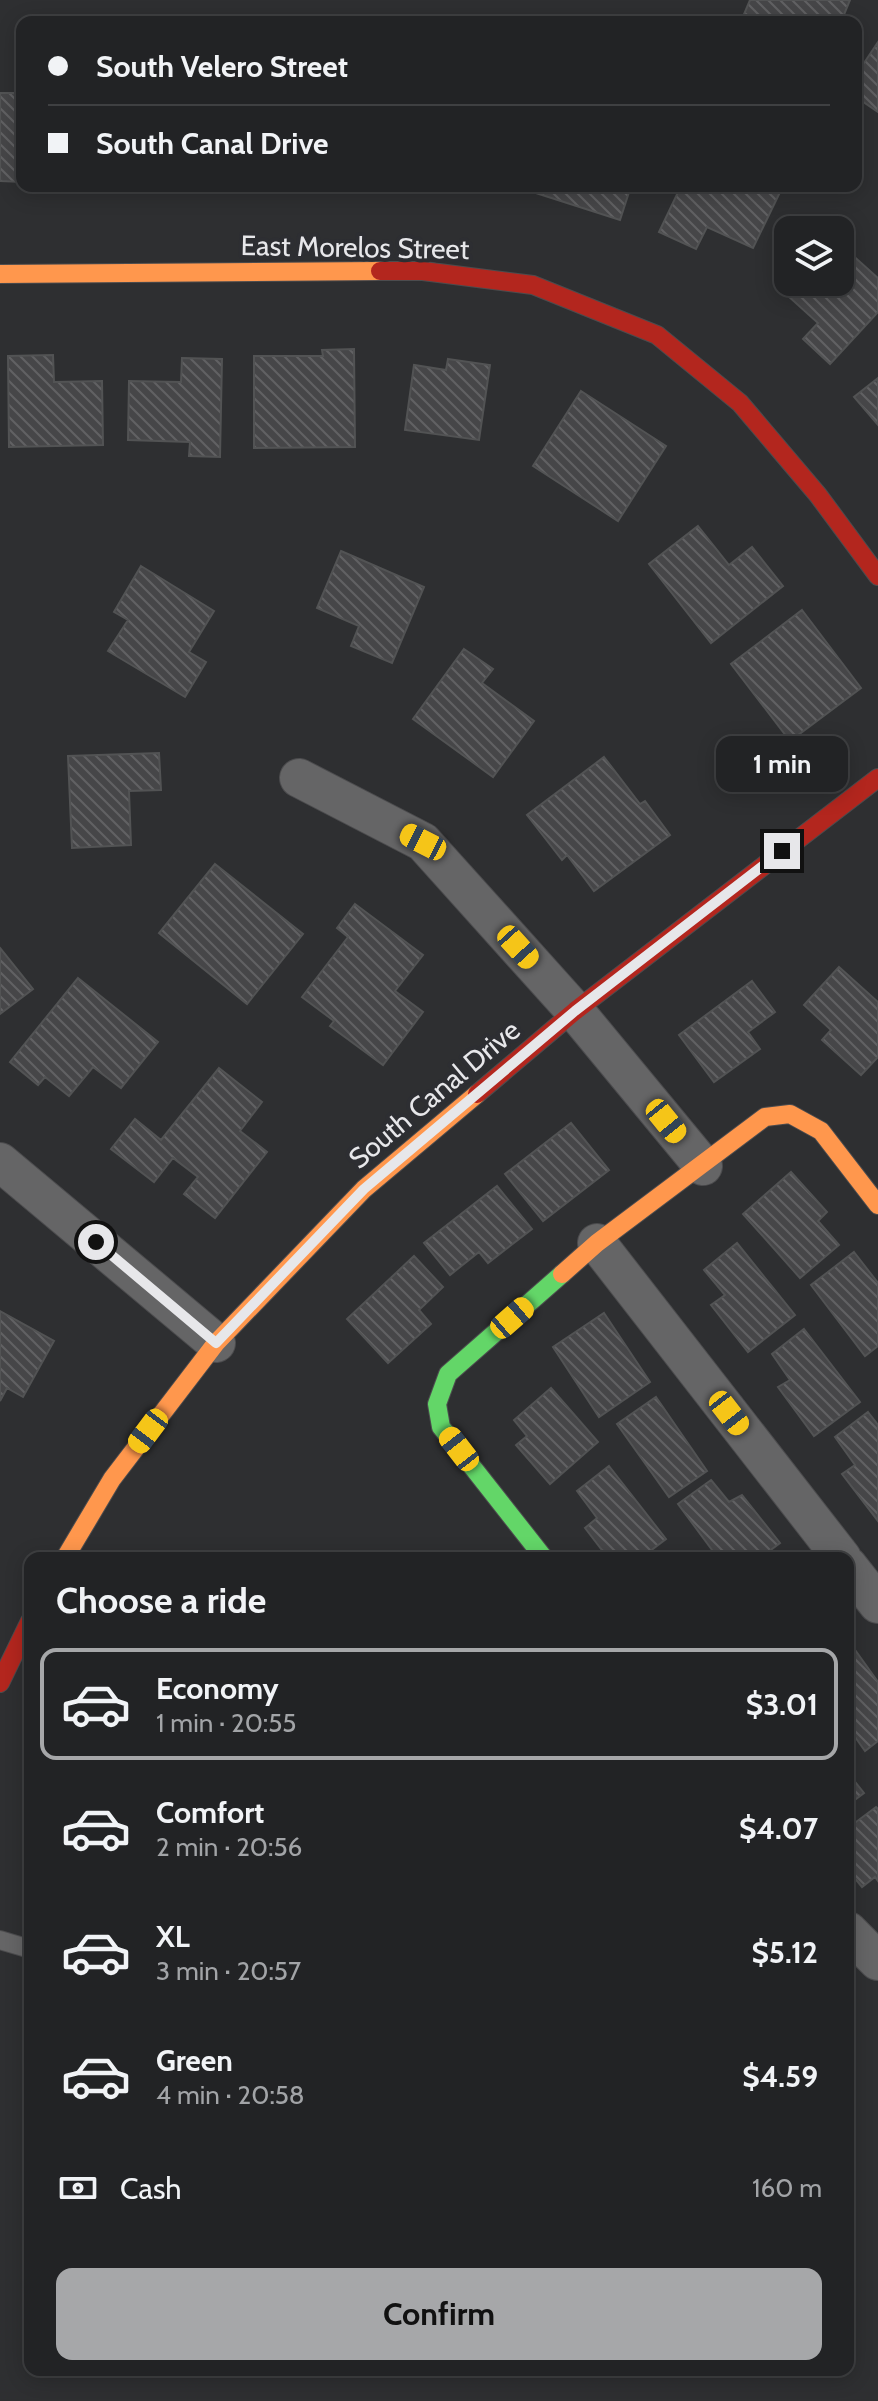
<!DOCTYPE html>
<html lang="en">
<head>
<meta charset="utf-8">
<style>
  :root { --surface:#222325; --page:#2e2f32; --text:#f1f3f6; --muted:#a2a4a7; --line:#3f4042; --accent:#a6a7a9 }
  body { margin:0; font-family:Cabin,sans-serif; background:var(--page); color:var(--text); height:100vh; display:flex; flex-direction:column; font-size:30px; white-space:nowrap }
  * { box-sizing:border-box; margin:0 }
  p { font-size:26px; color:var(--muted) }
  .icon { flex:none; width:44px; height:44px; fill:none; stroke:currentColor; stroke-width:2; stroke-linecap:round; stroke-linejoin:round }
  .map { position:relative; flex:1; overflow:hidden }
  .sheet { position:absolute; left:24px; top:1552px; width:830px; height:824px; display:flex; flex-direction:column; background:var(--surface); border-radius:16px; box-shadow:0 4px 20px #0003,0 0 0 2px var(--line) }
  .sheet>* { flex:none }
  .banner { position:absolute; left:16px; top:16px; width:846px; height:176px; border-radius:16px; box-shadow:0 4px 20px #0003,0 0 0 2px var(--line); display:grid; align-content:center; height:176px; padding:0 32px; background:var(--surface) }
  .buttons { position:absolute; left:774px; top:216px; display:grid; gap:16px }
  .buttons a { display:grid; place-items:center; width:80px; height:80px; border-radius:16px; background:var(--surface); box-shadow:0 4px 20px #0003,0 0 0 2px var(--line); font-size:40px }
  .end { position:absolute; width:36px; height:36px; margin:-18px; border:10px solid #e7e7ea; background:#111; box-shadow:0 0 0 4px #111 }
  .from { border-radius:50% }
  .bubble { position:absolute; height:56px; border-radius:16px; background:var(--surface); box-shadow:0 4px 20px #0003,0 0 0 2px var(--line); font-size:26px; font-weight:700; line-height:56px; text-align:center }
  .car { position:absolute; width:24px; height:48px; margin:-24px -12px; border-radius:10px; box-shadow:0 0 6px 2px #0007; background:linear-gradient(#f5c518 24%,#345 0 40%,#f5c518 0 76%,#345 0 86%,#f5c518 0) }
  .banner b { display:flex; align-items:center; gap:28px; height:76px; font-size:30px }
  .banner b+b { border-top:2px solid var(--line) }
  .banner i { width:20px; height:20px; background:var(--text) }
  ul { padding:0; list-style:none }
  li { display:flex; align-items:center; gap:24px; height:112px; margin:0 16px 12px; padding:0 16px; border:4px solid transparent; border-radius:16px }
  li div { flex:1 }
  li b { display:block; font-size:30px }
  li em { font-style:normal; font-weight:700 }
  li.active { border-color:var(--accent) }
  li>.icon { width:72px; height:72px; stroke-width:1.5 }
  h2 { padding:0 32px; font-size:36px; line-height:96px }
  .pay { display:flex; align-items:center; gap:20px; height:88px; padding:0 32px; font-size:30px }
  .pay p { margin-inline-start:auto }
  .button { display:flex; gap:16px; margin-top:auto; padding:16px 32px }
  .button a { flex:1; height:92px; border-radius:16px; background:var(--accent); color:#111; font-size:32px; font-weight:700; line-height:92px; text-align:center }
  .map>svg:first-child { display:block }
</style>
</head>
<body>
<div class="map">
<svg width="878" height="2401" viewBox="0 0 878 2401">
  <defs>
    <pattern id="building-back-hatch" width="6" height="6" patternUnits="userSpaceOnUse" patternTransform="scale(2)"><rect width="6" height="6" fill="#464648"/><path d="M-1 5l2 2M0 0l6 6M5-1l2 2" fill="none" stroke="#616163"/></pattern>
  </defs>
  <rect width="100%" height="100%" fill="#2e2f31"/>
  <path fill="url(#building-back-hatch)" stroke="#525354" stroke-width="2" d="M750 0H850L841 22H749L742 19Z
    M878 42V112L856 97V75Z
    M0 93H22V182L0 181Z
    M514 186H631L620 220Z
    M681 186H783L753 248 707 227 696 249 659 232Z
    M840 244 878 278V312L830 364 803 339 818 323 778 287 788 275V282H840Z
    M354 349 355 447 254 448V356H323L322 350Z
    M53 355 54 382 102 381 103 445 9 447 8 356Z
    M182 358 222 359 220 457 189 456 190 442 128 440 129 381 181 382Z
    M448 359 490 365 479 440 405 430 414 365 446 370Z
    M878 378V425L854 397Z
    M581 391 666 446 618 521 533 466Z
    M698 526 729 565 752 547 783 586 711 643 649 564Z
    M341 551 424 587 392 663 351 646 359 626 317 608Z
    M141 566 214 611 189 652 206 662 185 697 108 651 128 620 114 612Z
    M802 610 861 688 790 741 731 664Z
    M464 649 493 669 482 683 534 721 493 777 413 719Z
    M159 753 161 790 129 791 131 845 72 848 68 756Z
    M604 757 640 804 645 801 670 835 594 891 567 855 562 860 527 815Z
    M215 864 303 934 247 1004 159 933Z
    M355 904 423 955 395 991 423 1012 383 1065 330 1026 334 1021 302 997 348 937 337 928Z
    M0 948 33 989 0 1014Z
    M839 967 878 1002V1057L861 1075 822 1040 831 1030 804 1005Z
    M78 978 158 1042 121 1088 93 1067 69 1096 45 1077 38 1085 10 1062Z
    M752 981 775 1012 748 1032 760 1049 714 1082 679 1035Z
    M219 1068 262 1102 240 1131 267 1152 215 1218 184 1194 198 1177 173 1158 154 1182 111 1149 135 1119 161 1140Z
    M571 1123 609 1170 543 1221 505 1174Z
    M791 1172 827 1212 818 1221 839 1245 800 1278 743 1214Z
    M497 1186 532 1229 488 1263 479 1252 450 1275 424 1243Z
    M737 1243 795 1315 748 1352 711 1305 725 1295 704 1270Z
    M854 1252 878 1283V1346L865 1356 811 1285Z
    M414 1256 443 1287 419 1310 431 1324 388 1363 347 1319Z
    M0 1311 54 1341 23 1397 7 1388 0 1401Z
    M604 1313 650 1382 599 1417 553 1347Z
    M804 1329 860 1402 814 1436 778 1387 790 1380 772 1354Z
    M551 1388 598 1442 550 1484 516 1445 527 1436 514 1420Z
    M656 1397 707 1471 669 1497 617 1424Z
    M868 1412 878 1425V1521L842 1474 855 1465 835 1437Z
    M609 1466 666 1539 641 1558H608L585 1528 597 1518 577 1491Z
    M711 1480 729 1502 742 1495 780 1543 760 1558H718L678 1504Z
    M853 1647 878 1682V1741L865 1751 848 1727V1650Z
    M848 1773 864 1793 848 1805Z
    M876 1807 878 1809V1881L875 1877 862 1887 848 1870V1828Z"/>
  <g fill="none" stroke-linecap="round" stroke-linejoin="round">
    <g stroke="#4c4c4e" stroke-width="20">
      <path id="lane" d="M0 1940 30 1949"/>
    </g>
    <g stroke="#4c4c4e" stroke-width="40">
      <path id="street" d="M299 778 423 842 575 1011 703 1166
        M0 1162 216 1343
        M597 1243 842 1558
        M848 1566 878 1604
        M848 1931 878 1961"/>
    </g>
    <g stroke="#4c4c4e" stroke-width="20">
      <path id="fast" d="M544 1558 441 1427 437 1404 448 1374 562 1274"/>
    </g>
    <g stroke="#4c4c4e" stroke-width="20">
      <path id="slow" d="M0 274 380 271
        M562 1274 597 1243 765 1117 790 1114 821 1131 878 1205
        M65 1558 112 1479 216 1343 364 1189 477 1094"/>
    </g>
    <g stroke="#4c4c4e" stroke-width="20">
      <path id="jam" d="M380 271H423L533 285 657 335 740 403 818 495 878 576
        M477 1094 575 1011 878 778
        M0 1683 30 1621"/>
    </g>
    <use href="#lane" stroke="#656566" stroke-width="18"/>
    <use href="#street" stroke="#656566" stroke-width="38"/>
    <use href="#fast" stroke="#63d668" stroke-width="18"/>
    <use href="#slow" stroke="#ff974d" stroke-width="18"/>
    <use href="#jam" stroke="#b3261e" stroke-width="18"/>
  </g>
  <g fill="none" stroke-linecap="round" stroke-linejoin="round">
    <path stroke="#e7e7ea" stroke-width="10" d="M96 1242 216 1343 364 1189 575 1011 782 851"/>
  </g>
  <g text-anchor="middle" stroke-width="8" stroke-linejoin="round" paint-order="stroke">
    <g font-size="28" fill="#e7e7ea" stroke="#2d2e32">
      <text transform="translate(355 247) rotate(1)" y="10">East Morelos Street</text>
      <text transform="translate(434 1094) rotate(-40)" y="10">South Canal Drive</text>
    </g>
  </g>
</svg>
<div class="buttons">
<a><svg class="icon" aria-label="layers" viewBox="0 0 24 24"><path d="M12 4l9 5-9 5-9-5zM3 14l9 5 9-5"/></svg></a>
</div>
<i class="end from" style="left:96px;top:1242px"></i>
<i class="end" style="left:782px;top:851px"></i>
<div class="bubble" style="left:716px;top:736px;width:132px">1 min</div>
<i class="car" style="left:423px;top:842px;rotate:297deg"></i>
<i class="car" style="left:518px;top:947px;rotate:138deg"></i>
<i class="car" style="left:666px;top:1121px;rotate:141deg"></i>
<i class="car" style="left:512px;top:1318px;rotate:49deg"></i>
<i class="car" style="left:729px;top:1413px;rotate:142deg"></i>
<i class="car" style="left:148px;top:1431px;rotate:217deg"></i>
<i class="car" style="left:459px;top:1449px;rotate:322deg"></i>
<div class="banner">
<b><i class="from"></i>South Velero Street</b>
<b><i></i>South Canal Drive</b>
</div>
<section class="sheet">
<h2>Choose a ride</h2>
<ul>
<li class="active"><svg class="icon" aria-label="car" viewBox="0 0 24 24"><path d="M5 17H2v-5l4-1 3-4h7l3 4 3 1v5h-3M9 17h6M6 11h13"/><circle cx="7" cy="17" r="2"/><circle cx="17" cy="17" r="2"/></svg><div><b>Economy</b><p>1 min · 20:55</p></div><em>$3.01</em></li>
<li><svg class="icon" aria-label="car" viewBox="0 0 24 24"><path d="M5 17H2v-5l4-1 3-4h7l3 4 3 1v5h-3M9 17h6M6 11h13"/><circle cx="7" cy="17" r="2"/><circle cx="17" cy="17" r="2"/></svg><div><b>Comfort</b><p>2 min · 20:56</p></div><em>$4.07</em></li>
<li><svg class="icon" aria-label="car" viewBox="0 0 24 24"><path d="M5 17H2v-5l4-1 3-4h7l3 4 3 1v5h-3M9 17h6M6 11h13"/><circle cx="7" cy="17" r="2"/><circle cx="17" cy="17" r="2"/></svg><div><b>XL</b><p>3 min · 20:57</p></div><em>$5.12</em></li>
<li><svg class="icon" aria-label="car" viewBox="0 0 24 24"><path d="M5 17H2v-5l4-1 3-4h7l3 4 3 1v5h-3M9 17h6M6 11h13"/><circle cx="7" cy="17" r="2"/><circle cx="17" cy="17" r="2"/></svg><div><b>Green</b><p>4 min · 20:58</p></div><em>$4.59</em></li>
</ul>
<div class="pay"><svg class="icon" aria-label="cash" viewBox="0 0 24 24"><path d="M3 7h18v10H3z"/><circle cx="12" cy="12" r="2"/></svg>Cash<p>160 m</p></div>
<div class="button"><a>Confirm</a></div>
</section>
</div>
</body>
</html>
